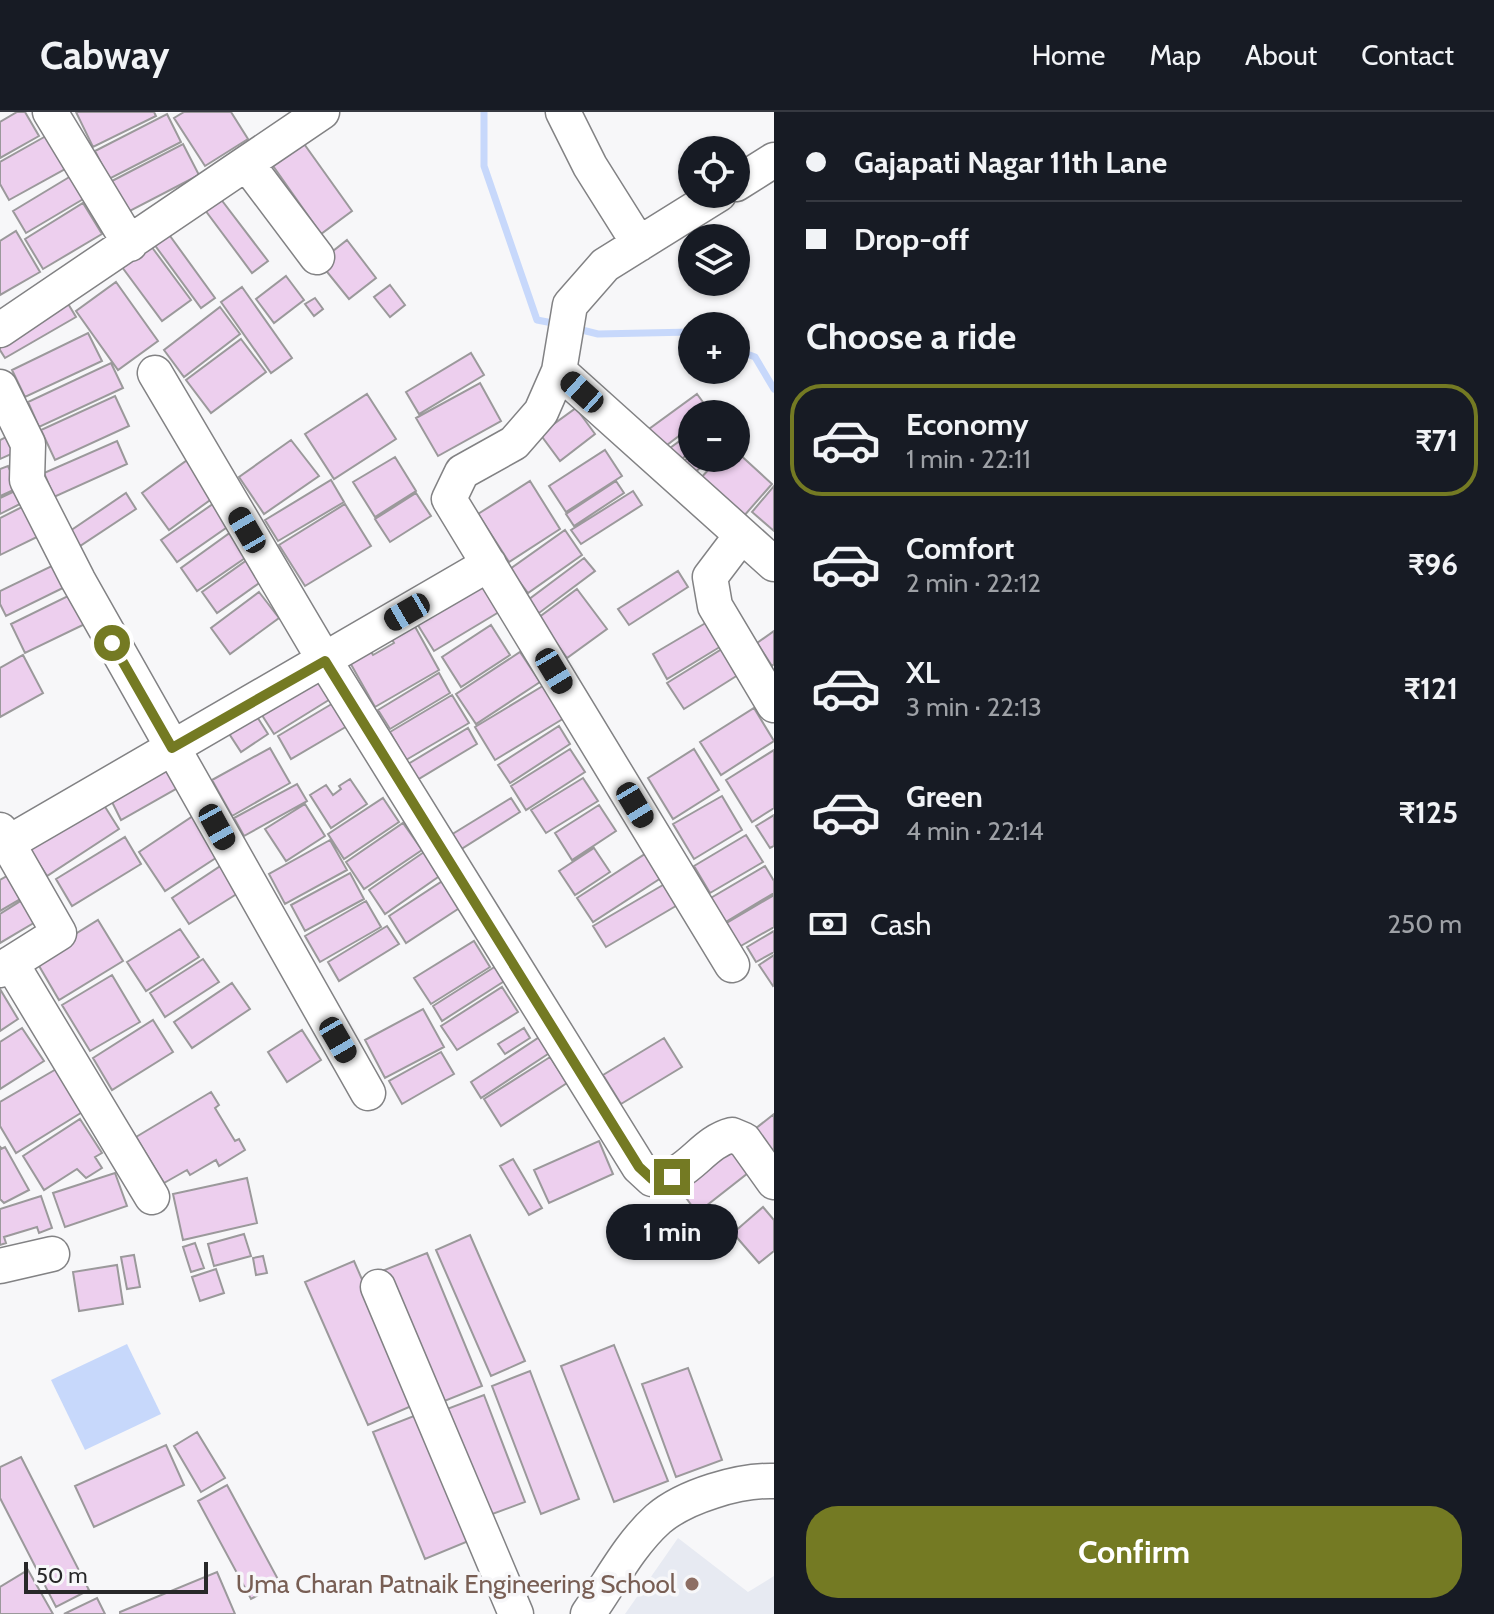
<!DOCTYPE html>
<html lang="en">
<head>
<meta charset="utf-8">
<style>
  :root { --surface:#171b24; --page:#20242c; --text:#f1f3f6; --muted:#9ea1a6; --line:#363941; --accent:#747a23 }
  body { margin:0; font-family:Cabin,sans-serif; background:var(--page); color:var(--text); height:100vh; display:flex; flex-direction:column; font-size:30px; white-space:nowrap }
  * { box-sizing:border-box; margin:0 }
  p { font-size:26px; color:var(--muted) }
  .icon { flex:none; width:44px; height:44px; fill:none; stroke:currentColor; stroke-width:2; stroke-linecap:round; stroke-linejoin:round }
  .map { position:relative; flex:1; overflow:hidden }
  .side { display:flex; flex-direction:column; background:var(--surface); width:720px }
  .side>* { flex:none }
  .banner { display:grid; align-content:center; height:176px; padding:0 32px; background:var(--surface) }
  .controls { position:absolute; left:678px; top:24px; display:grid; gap:16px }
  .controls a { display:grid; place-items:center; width:72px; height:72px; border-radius:50%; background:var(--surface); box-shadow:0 2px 6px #0004; font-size:40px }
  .scale { position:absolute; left:24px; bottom:20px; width:184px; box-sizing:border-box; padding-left:8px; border:4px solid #282829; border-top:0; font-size:22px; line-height:28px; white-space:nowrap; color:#282829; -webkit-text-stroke:6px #f7f7f9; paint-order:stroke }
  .end { position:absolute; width:36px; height:36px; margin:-18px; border:10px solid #747a23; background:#fff; box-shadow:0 0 0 4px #fff }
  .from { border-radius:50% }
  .bubble { position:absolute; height:56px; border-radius:28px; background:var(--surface); box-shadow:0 2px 6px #0004; font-size:26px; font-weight:800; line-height:56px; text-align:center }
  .car { position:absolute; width:24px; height:48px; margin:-24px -12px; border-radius:10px; box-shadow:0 0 6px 2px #0007; background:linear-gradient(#222 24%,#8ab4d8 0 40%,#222 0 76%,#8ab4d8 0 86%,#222 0) }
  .banner b { display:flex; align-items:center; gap:28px; height:76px; font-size:30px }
  .banner b+b { border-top:2px solid var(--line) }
  .banner i { width:20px; height:20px; background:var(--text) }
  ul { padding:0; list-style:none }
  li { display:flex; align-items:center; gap:24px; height:112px; margin:0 16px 12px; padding:0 16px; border:4px solid transparent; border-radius:32px }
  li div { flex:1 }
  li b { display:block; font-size:30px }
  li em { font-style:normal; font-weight:800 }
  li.on { border-color:var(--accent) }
  li>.icon { width:72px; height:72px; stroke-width:1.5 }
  h2 { padding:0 32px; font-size:36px; line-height:96px }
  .pay { display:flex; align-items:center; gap:20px; height:88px; padding:0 32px; font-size:30px }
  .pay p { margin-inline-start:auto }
  .primary-button { display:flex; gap:16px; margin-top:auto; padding:16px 32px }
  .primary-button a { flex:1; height:92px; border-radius:32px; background:var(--accent); color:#fff; font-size:32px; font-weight:800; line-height:92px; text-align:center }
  header { display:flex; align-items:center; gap:48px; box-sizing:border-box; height:112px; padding:0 40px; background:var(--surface); border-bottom:2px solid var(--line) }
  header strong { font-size:38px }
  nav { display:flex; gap:44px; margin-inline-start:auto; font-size:28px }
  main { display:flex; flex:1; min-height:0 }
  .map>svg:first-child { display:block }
</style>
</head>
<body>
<header>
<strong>Cabway</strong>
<nav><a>Home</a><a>Map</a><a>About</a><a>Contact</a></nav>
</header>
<main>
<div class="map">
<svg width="774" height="1502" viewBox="0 0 774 1502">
  <rect width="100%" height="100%" fill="#f7f7f9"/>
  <path fill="#e7eaf2" d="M678 1426 748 1480 774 1464V1502H625Z"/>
  <path fill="#c7d8fb" d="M127 1232 161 1302 85 1338 51 1268Z"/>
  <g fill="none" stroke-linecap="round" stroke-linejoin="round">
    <path stroke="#c7d8fb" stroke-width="7" d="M484 0V54L537 208 558 212
      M574 216 598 222 692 220
      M736 238 755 245 774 277"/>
  </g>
  <path fill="#edcfee" stroke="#9b999b" stroke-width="2" d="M17 0H25L39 24 0 46V10Z
    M76 0H154L156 4 93 35Z
    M184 0H231L248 27 205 54 174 6Z
    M167 2 181 30 109 67 95 39Z
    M46 24 65 57 9 88 0 72V50Z
    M302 29 352 99 321 122 271 51Z
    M183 32 199 63 126 101 110 70Z
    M71 64 85 86 26 121 13 99Z
    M220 86 268 149 252 161 205 98Z
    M83 91 102 122 43 157 25 127Z
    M165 117 215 186 201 196 151 128Z
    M16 119 40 160 0 183V129Z
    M347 128 376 166 349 187 319 150Z
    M151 134 191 188 162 209 122 155Z
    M286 164 304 188 274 211 256 187Z
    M116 170 158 229 118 258 76 199Z
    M390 173 405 193 390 205 374 185Z
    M242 175 292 246 271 261 221 190Z
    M64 185 76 205 5 246 0 238V223Z
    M315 186 323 197 314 204 305 192Z
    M220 195 240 222 184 265 164 238Z
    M88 221 102 249 25 285 12 258Z
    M241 227 266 260 211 301 186 268Z
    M471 241 484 263 419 302 406 280Z
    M111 251 123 276 39 315 28 290Z
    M480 271 501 309 438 344 416 306Z
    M367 282 396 327 334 367 305 322Z
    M697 282 711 301 692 302V314L663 336 649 317Z
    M115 284 129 314 55 348 41 318Z
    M576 296 595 322 560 349 540 322Z
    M692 320V339L679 349 670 336Z
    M10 323 18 339 0 347V328Z
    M291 328 319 364 264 402 239 365Z
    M117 329 127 352 54 385 44 361Z
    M605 338 622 364 566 400 549 374Z
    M736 339 772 372 743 405 700 367 719 346H736Z
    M692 343V346H713L691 363 681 351Z
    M395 345 416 379 375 405 353 370Z
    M190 346 217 383 169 418 142 381Z
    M8 354 18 376 0 384V357Z
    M331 368 344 390 278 429 265 408Z
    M530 369 560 417 509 450 478 402Z
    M616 369 624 381 574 414 566 402Z
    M774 374V419L752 400Z
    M17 378 24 390 0 402V386Z
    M633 379 642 393 581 432 571 418Z
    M126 381 136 397 80 434 70 419Z
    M416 381 431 404 390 430 375 407Z
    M220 387 236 409 177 450 161 428Z
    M345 392 371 434 305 474 279 433Z
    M24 394 39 424 0 443V406Z
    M565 418 582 443 528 481 510 457Z
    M231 420 248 444 197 479 181 456Z
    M584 446 595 459 535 504 524 491Z
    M247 448 262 469 217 501 202 480Z
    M60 450 71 472 6 504 0 492V479Z
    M678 459 688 475 629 513 618 497Z
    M481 471 499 500 434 539 416 510Z
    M577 477 607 517 567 546 538 506Z
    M259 480 279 506 230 542 211 516Z
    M72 482 87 511 25 541 11 512Z
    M709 509 723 533 667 567 653 542Z
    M413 511 439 558 375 595 348 547 368 535 373 543 394 531 390 524Z
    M491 513 510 543 461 575 442 545Z
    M774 519V552L772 554 757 531Z
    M722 537 738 563 684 597 667 571Z
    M520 540 540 570 476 612 456 582Z
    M23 543 43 581 0 605V556Z
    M439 561 450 581 390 617 378 598Z
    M319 564 332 586 274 622 260 600Z
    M546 572 566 605 495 648 475 615Z
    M452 583 469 611 406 648 390 620Z
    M335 590 349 613 291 647 278 624Z
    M754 596 774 629 721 663 700 630Z
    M254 600 268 622 241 640 226 617Z
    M559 614 570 632 510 671 498 653Z
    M468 616 477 632 417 668 408 652Z
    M270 636 290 671 232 704 212 668Z
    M570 637 585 660 526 698 511 674Z
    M694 637 719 678 673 707 648 666Z
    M774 638V696L752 710 726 668Z
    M169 653 181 674 121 708 110 686Z
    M583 666 598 689 546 721 531 698Z
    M350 667 367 692 331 716 310 683 326 673 333 683 341 677 339 674Z
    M297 672 307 689 244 724 234 706Z
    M722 684 742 718 694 747 673 712Z
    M383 686 399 710 344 747 328 722Z
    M511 686 520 700 455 741 446 726Z
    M102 690 119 717 47 764 29 736Z
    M305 692 325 724 286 749 265 717Z
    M599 693 616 719 572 748 555 721Z
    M199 700 225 740 165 779 139 740Z
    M774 703V734L770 736 756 714Z
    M403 711 422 738 364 777 346 750Z
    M746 723 763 750 710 781 694 754Z
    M125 725 141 752 72 794 56 767Z
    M330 728 347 758 285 792 269 762Z
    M594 736 610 760 575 783 559 759Z
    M424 740 441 763 385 802 369 778Z
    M645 742 661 766 593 810 577 786Z
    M225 751 243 778 189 812 172 786Z
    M765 754 774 769V781L724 811 709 787Z
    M14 760 27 783 0 799V768Z
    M350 761 364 787 305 819 291 793Z
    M444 768 461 795 406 831 389 804Z
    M668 770 681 791 606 835 593 814Z
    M774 783V815L739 835 725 812Z
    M24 787 37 809 0 831V802Z
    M366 789 381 815 320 850 305 824Z
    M98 808 123 849 59 888 35 847Z
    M387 814 399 832 339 869 328 850Z
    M180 817 199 845 146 879 127 850Z
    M774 819V840L756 850 747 835Z
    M474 829 490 855 431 892 414 866Z
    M774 843V873L773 874 759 853Z
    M203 847 219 870 165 905 150 881Z
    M496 854 506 868 442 909 433 894Z
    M112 863 140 910 90 939 62 893Z
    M232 871 250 897 192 936 174 910Z
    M502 875 518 900 457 938 441 914Z
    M0 877 18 907 0 919Z
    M423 897 444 935 385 966 365 928Z
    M153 908 173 940 112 978 93 946Z
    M22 916 44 949 0 977V930Z
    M524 916 530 926 505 942 498 932Z
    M302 918 321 948 287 970 268 940Z
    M541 924 551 940 481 986 471 970Z
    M664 926 682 955 621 992 603 963Z
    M441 940 454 962 402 992 389 969Z
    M550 945 567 971 501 1014 484 987Z
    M58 956 84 999 16 1041 0 1014V990Z
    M211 980 219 993 215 996 235 1029 239 1027 245 1038 219 1054 216 1048 190 1063 187 1058 164 1071 136 1025Z
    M774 1002V1041L755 1017Z
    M80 1007 102 1041 95 1045 102 1056 86 1066 77 1057 44 1078 23 1044Z
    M599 1029 613 1062 549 1091 534 1058Z
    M0 1034 1 1037 5 1035 29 1078 4 1091 0 1087Z
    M730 1037 748 1061 697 1101 679 1076Z
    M513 1047 542 1096 529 1103 500 1054Z
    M115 1061 127 1094 65 1115 53 1081Z
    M247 1066 257 1111 183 1128 173 1082Z
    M41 1084 52 1116 39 1121 37 1115 4 1125 6 1131 0 1133V1097Z
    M763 1095 774 1108V1139L759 1151 733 1121Z
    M244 1122 251 1144 214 1154 208 1132Z
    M470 1123 525 1249 491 1264 436 1138Z
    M195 1131 204 1156 191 1160 183 1135Z
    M427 1141 482 1274 437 1292 382 1159Z
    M134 1143 140 1175 127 1177 121 1145Z
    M263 1144 267 1161 256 1163 253 1146Z
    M354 1149 416 1292 368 1313 305 1170Z
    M117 1153 123 1192 79 1199 73 1160Z
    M216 1157 224 1181 200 1189 192 1165Z
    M614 1233 668 1369 614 1390 561 1254Z
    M688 1256 722 1348 676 1365 642 1272Z
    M530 1259 579 1387 541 1402 492 1274Z
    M484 1283 525 1390 487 1404 447 1297Z
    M419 1302 471 1428 425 1447 373 1320Z
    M197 1320 225 1366 201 1380 174 1334Z
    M166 1333 184 1373 94 1415 75 1374Z
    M21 1345 89 1478 56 1495 0 1386V1355Z
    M227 1373 280 1471 251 1487 198 1389Z
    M28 1458 53 1502H0V1475Z
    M217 1460 235 1502H120V1500Z
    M97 1486 105 1502H64Z"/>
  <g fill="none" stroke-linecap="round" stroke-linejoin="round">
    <g stroke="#828284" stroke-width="37">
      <path id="minor" d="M50 0 130 132
        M563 0 590 54 639 132
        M247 52 317 145
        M736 72 774 48
        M719 82 605 153 570 193 559 259 541 300 514 331 462 360 449 387 732 853
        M0 218 322 0
        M559 259 774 452
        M155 261 325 549 639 1055 652 1067C688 1068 700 1031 732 1023L744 1028 774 1070
        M0 275 28 332 27 368 78 468 368 981
        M741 424 710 465 715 494 774 593
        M0 718 59 821 0 858
        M8 731 489 452
        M11 851 152 1085
        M0 1154 52 1142
        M378 1175 516 1502
        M588 1502C610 1471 629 1433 658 1407 685 1384 739 1368 774 1369"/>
    </g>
    <use href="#minor" stroke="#fff" stroke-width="34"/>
  </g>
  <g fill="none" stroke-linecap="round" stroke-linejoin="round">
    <path stroke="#747a23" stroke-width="10" d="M112 531 172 636 325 549 639 1055 652 1067 672 1065"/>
  </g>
  <circle fill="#8d6e63" stroke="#f7f7f9" stroke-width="3" cx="692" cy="1472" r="8"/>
  <g text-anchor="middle" stroke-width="7" stroke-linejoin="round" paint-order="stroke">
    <g font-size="26" fill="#785e54" stroke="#f7f7f9" text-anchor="end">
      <text x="676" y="1481">Uma Charan Patnaik Engineering School</text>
    </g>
  </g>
</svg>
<div class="controls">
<a><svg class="icon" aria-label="locate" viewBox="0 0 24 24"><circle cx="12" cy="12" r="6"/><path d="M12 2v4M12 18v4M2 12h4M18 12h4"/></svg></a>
<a><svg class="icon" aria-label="layers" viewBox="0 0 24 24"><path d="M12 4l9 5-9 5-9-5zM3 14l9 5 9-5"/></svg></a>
<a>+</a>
<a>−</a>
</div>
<div class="scale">50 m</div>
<i class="end from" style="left:112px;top:531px"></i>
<i class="end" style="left:672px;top:1065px"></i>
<div class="bubble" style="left:606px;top:1092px;width:132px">1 min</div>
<i class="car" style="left:582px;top:280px;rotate:312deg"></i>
<i class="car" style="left:247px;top:418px;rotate:330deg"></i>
<i class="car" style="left:407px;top:500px;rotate:240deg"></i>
<i class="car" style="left:554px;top:559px;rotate:149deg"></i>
<i class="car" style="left:635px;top:693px;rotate:149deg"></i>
<i class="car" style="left:217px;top:715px;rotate:151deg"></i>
<i class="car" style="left:338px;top:928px;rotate:150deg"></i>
</div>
<section class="side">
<div class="banner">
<b><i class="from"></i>Gajapati Nagar 11th Lane</b>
<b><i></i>Drop-off</b>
</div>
<h2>Choose a ride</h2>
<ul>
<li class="on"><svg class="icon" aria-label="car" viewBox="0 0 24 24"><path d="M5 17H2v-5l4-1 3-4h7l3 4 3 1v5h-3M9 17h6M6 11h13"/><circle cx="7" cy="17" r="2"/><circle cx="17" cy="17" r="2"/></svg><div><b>Economy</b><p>1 min · 22:11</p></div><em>₹71</em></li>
<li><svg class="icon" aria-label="car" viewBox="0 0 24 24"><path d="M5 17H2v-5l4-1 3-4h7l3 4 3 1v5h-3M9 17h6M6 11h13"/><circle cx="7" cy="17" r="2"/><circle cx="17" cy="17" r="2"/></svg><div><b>Comfort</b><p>2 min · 22:12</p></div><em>₹96</em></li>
<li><svg class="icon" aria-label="car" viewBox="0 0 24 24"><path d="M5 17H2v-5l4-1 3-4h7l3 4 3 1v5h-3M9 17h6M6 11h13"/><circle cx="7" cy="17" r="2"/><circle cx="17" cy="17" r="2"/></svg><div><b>XL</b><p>3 min · 22:13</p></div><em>₹121</em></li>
<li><svg class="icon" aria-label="car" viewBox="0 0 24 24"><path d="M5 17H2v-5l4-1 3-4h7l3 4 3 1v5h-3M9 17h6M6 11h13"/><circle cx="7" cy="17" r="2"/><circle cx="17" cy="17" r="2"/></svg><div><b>Green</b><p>4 min · 22:14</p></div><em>₹125</em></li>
</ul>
<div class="pay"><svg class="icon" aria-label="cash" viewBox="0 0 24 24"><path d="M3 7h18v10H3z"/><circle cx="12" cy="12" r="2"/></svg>Cash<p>250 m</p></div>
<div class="primary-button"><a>Confirm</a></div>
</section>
</main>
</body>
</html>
